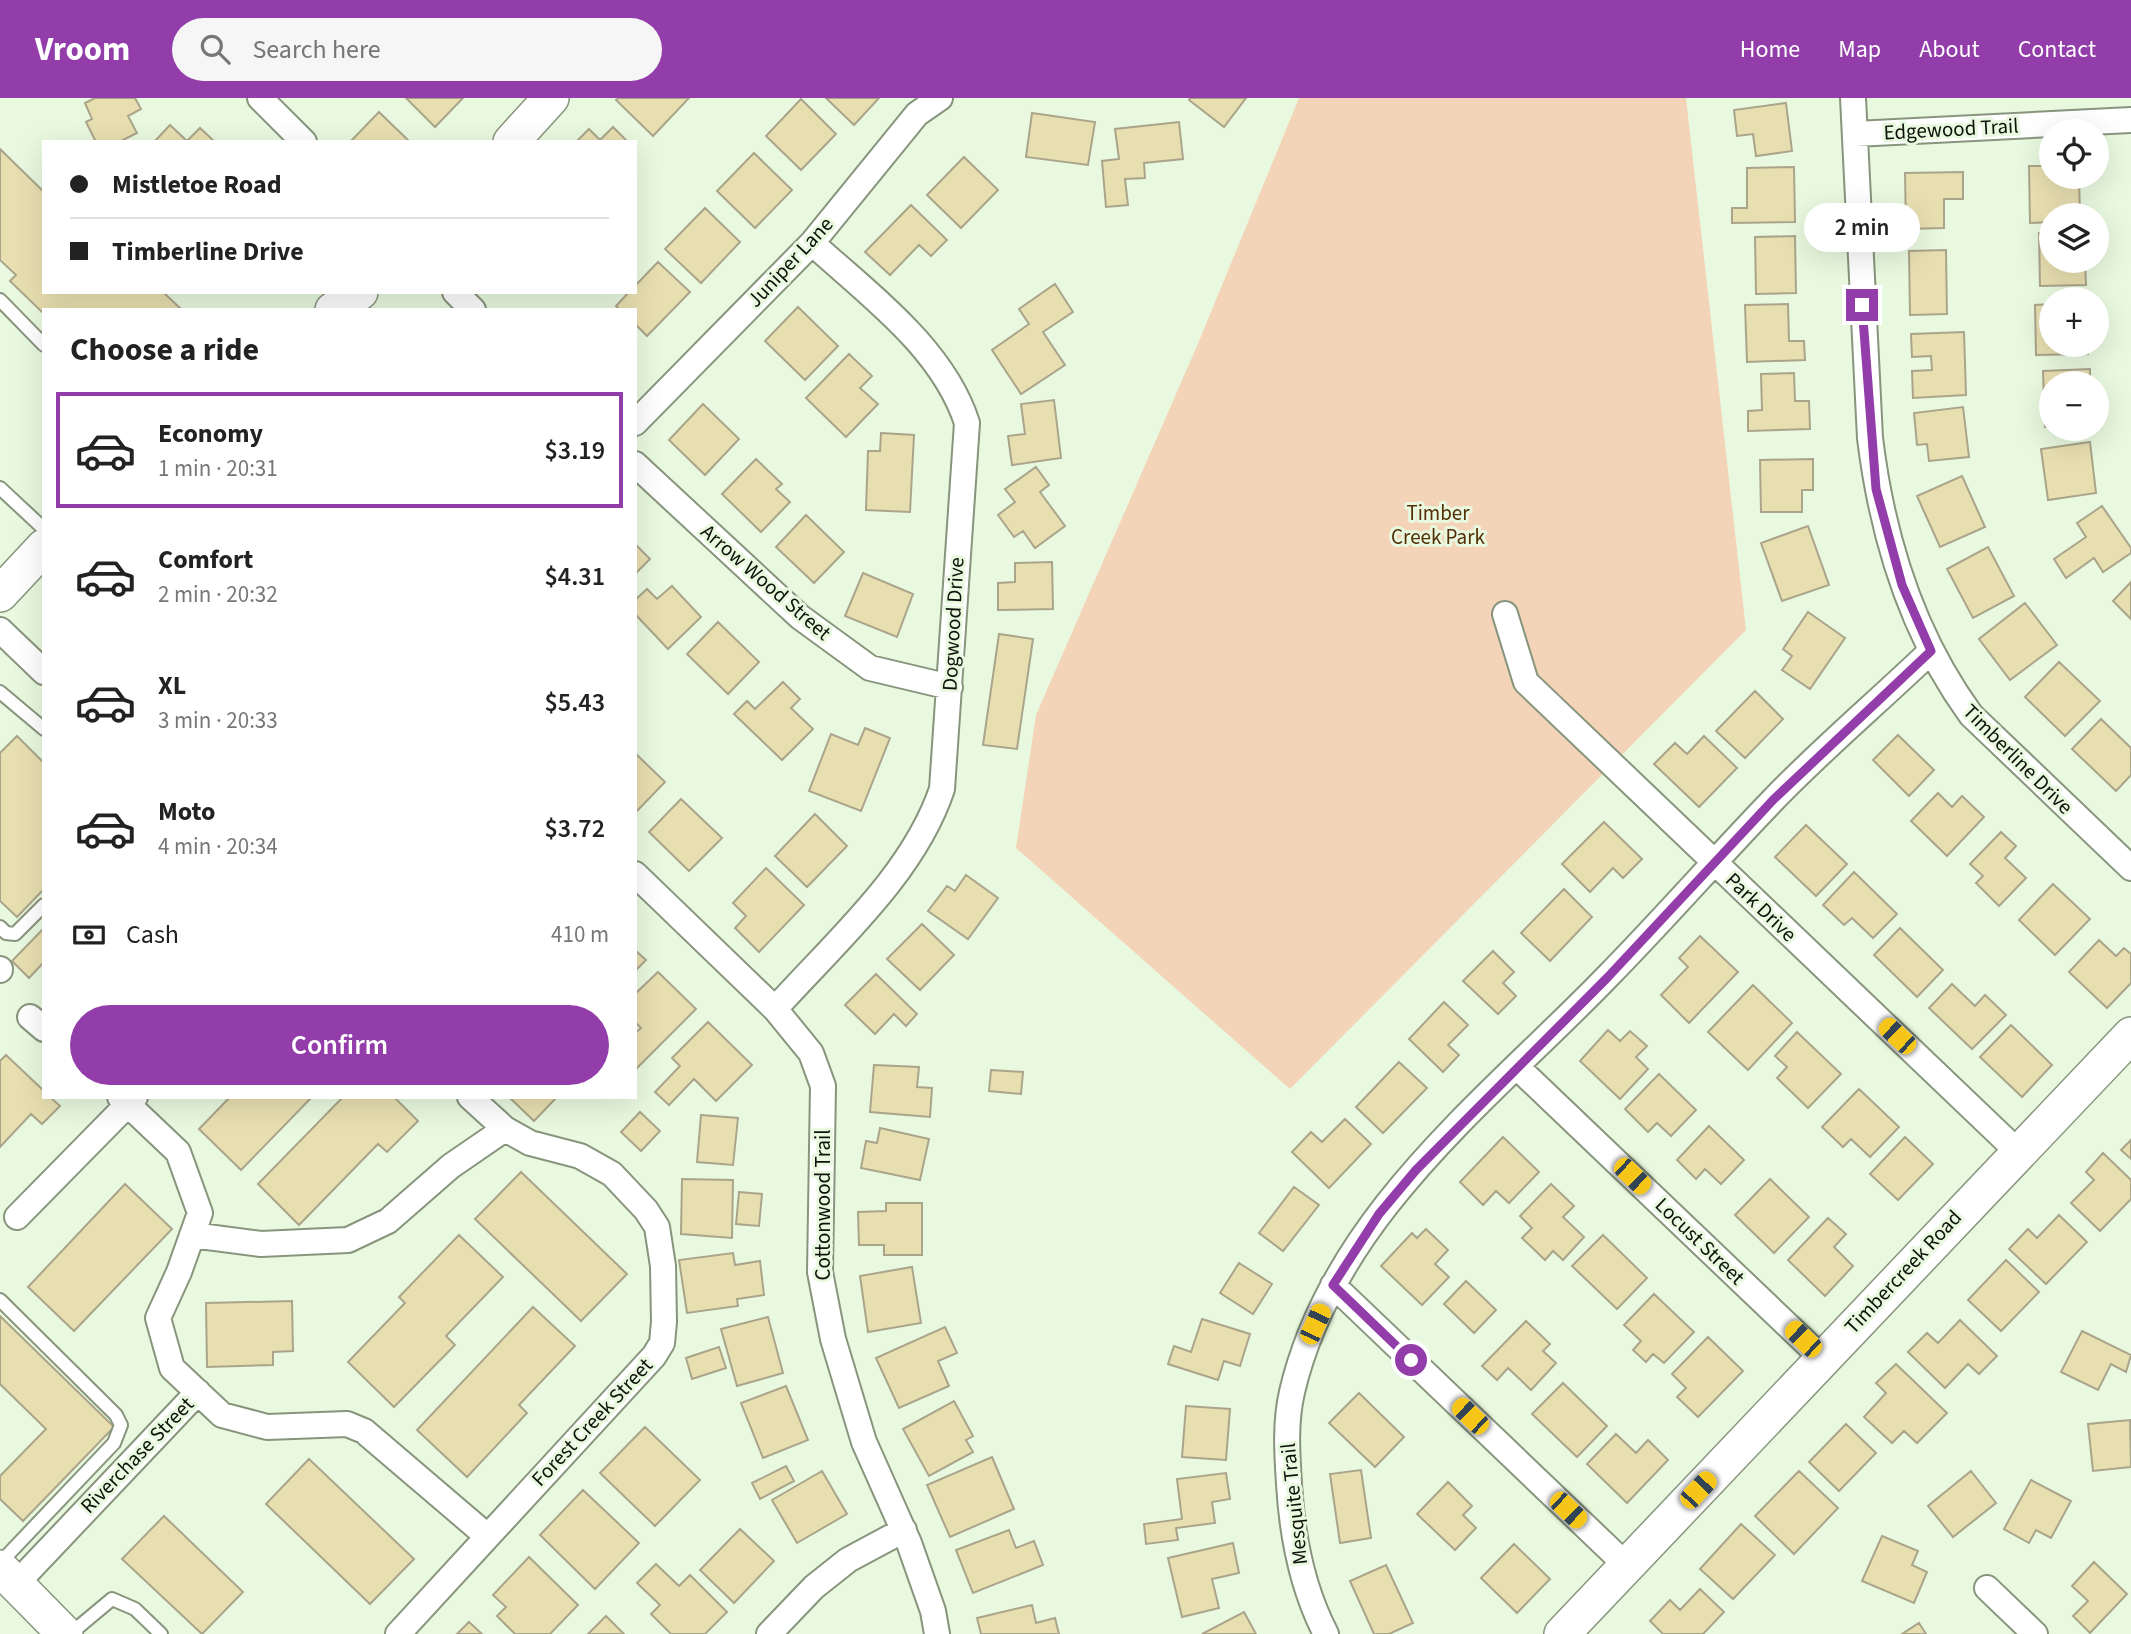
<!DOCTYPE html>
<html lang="en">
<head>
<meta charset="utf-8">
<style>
  :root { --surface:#fff; --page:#f6f6f6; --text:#222; --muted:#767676; --line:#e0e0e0; --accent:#933dab }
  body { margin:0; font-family:"Source Sans 3",sans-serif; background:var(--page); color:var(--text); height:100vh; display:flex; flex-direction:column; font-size:26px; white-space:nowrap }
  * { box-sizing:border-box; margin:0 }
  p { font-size:23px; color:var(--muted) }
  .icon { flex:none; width:38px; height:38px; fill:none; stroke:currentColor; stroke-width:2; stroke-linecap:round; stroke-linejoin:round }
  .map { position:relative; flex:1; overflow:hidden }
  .panel { position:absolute; left:42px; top:210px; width:595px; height:791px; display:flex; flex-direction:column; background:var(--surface); border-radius:0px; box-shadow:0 7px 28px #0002 }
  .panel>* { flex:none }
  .guide { position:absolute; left:42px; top:42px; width:595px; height:154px; border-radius:0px; box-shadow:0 7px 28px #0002; display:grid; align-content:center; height:154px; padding:0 28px; background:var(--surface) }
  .tools { position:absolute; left:2039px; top:21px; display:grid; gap:14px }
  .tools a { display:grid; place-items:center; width:70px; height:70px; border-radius:50%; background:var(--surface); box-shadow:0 7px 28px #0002; font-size:35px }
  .end { position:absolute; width:32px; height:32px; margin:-16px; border:9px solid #933dab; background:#fff; box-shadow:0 0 0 4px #fff }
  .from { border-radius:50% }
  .bubble { position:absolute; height:49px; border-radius:24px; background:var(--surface); box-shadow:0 7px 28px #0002; font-size:23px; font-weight:600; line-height:49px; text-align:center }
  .car { position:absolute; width:21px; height:42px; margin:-21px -10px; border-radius:9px; box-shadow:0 0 5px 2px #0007; background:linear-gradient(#f5c518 24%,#345 0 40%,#f5c518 0 76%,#345 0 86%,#f5c518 0) }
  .guide b { display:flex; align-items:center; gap:24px; height:66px; font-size:26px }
  .guide b+b { border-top:2px solid var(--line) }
  .guide i { width:18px; height:18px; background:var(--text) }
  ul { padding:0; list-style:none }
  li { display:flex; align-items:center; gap:21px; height:116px; margin:0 14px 10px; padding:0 14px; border:4px solid transparent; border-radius:0px }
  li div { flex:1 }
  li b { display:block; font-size:26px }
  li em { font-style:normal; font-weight:600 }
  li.current { border-color:var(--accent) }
  li>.icon { width:63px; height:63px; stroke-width:1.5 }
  h2 { padding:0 28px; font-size:32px; line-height:84px }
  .pay { display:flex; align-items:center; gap:18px; height:77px; padding:0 28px; font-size:26px }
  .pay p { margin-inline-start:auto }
  .primary-button { display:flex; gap:14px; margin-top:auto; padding:14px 28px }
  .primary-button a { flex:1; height:80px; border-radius:42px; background:var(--accent); color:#fff; font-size:28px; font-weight:600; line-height:80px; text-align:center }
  header { display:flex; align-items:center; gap:42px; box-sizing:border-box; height:98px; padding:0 35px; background:var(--accent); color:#fff }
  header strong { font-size:33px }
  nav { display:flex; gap:38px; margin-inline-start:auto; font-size:24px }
  .search { width:490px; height:63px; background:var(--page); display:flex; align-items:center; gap:18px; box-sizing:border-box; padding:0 24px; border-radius:38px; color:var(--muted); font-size:26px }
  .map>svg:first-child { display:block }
</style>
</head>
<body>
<header>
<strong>Vroom</strong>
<div class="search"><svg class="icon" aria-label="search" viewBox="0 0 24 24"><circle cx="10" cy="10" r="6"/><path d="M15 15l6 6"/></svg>Search here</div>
<nav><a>Home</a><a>Map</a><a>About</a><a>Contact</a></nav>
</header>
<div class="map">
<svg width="2131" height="1536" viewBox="0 0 2131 1536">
  <rect width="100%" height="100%" fill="#e9f9df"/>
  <path fill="#f3d4b8" d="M1299 0H1686L1746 532 1290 991 1016 750 1036 617 1197 248Z"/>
  <path fill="#e8dfb1" stroke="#aaa58a" stroke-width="2" d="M95 0H135L141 11 128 18 137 35 119 44H96L86 24 92 21 85 5Z
    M406 0H463L435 29Z
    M619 0H689L653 38 616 2Z
    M826 0H879L854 27Z
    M1190 0H1246L1224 29 1189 2Z
    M801 1 836 36 801 72 766 38Z
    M1786 5 1792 53 1756 58 1753 36 1737 38 1734 12Z
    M379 14 410 44H350Z
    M1032 15 1095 24 1088 67 1026 59Z
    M1179 24 1183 61 1144 65 1145 80 1125 81 1128 107 1106 109 1102 63 1119 61 1115 31Z
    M170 27 187 43 200 30 215 44H154Z
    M613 29 628 44H576L589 31 600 42Z
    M0 51 44 94V194H163L182 212H44V216L10 183 16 177 0 162Z
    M754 55 792 92 755 130 717 93Z
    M964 59 998 92 961 130 927 97Z
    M2029 68H2051V79H2079L2080 117H2051V124L2030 125Z
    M1794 69 1795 124 1732 125V110H1747V70Z
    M1963 74V101H1944V130L1906 131 1905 75Z
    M911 107 947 142 931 158 919 147 890 177 865 154Z
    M705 110 740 144 701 185 665 151Z
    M2051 134V163H2085L2086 187 2040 188 2039 135Z
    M1795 138 1796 195 1756 196 1755 139Z
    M1946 152 1947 216 1910 217 1909 153Z
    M658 164 690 194 647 238 635 226V212H620L616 208 629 194H635V188Z
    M1055 186 1073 214 1043 234 1065 267 1021 296 992 252 1029 226 1019 211Z
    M1788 206 1789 243H1804L1805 262 1747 264 1745 207Z
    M2051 206V247H2087L2088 256 2036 257 2035 207Z
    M798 209 838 248 805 282 765 243Z
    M1964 234 1966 297 1913 300 1912 273 1932 272 1931 258 1912 259 1911 236Z
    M849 256 872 278 860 290 878 306 846 339 806 300Z
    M2090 271V285H2051V329H2045L2043 273Z
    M1794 275 1795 303H1809L1810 331 1748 333V313L1762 312 1761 276Z
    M1054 302 1061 360 1012 367 1008 338 1025 336 1021 306Z
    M703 306 739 341 705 377 669 342Z
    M1963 309 1969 359 1929 363 1927 346 1917 347 1914 315Z
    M881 335 914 337 910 414 866 412 868 353H880Z
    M2090 344 2096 395 2048 402 2041 351Z
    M756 361 782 386 776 391 790 404 761 434 722 396Z
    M1813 361V392H1802V414H1761L1760 362Z
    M1036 369 1049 387 1040 394 1065 428 1035 450 1023 433 1014 439 998 417 1015 404 1005 391Z
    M1962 378 1985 429 1940 449 1917 398Z
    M2102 408 2131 450V455L2103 474 2094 460 2066 480 2054 461 2086 439 2077 425Z
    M806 417 844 454 814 485 776 449Z
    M1808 428 1829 487 1782 503 1761 445Z
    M635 446 650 461 635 476Z
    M1988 449 2014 498 1973 520 1947 471Z
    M1052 464 1053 511 998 512V485L1015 484V465Z
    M863 475 913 496 897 539 845 518Z
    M2131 484V521L2113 503Z
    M672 488 701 519 668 551 635 516V502L647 491 657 501Z
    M2025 505 2057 547 2010 582 1979 541Z
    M1808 514 1845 540 1810 591 1782 572 1792 558 1783 551Z
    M718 524 759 564 728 596 687 556Z
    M999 536 1033 541 1017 651 983 647Z
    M2059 564 2100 603 2065 638 2025 599Z
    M783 584 800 601 791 610 813 631 782 662 734 616 747 603 755 611Z
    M1755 593 1783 621 1745 660 1716 633Z
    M2101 621 2131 650V677L2116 693 2072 651Z
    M865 630 890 640 861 713 809 693 831 636 858 647Z
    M1898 637 1934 672 1909 698 1873 662Z
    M17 638 44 665V791L17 819 0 803V655Z
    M1704 638 1737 670 1699 709 1654 666 1675 645 1687 656Z
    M635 655 665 684 635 715Z
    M1938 695 1952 709 1962 698 1984 719 1947 758 1911 723Z
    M681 701 722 740 689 773 649 734Z
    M815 716 847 748 807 789 775 758Z
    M1604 724 1642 761 1623 780 1613 770 1590 794 1562 766Z
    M1806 727 1847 766 1816 798 1775 759Z
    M2001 734 2016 748 2005 760 2026 780 1999 808 1976 785 1983 778 1970 766Z
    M766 770 804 807 759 854 735 830 746 818 733 805Z
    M1854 774 1897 816 1873 840 1852 820 1844 827 1823 807Z
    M966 777 998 800 968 841 928 813 947 788 955 793Z
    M2053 786 2090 821 2055 857 2019 822Z
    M1564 791 1592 819 1550 863 1521 835Z
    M922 826 954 857 920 892 887 861Z
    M44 830V864L29 880 12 863Z
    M1900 830 1943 872 1917 899 1874 857Z
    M1700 838 1738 874 1689 925 1661 897 1688 869 1679 860Z
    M2099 842 2116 858 2124 850 2131 856V885L2107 910 2069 874Z
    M635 852 646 862 635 873Z
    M1493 853 1514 874 1503 885 1516 898 1498 916 1463 883Z
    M658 874 696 911 635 972V935L641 930 635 924V896Z
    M876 876 917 916 906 928 894 916 875 936 845 907Z
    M1952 886 1975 908 1985 897 2006 917 1972 951 1929 910Z
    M1753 887 1792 925 1748 972 1708 934Z
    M1444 904 1468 927 1448 947 1459 957 1443 974 1409 941Z
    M708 924 752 967 716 1003 694 981 669 1007 655 994 680 968 672 960Z
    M2011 927 2052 967 2022 999 1980 959Z
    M1608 932 1620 943 1630 933 1647 948 1636 959 1648 971 1620 1001 1580 963Z
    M1797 934 1841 976 1808 1010 1777 980 1787 969 1775 958Z
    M6 957 44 993V999H50L60 1008 42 1026 31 1016 0 1049V963Z
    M1399 964 1427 990 1383 1035 1356 1009Z
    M874 967 919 969 917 989 932 990 930 1019 870 1014Z
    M991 972 1023 974 1021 996 989 993Z
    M1659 976 1696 1012 1671 1038 1657 1025 1648 1034 1625 1011Z
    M1859 991 1899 1029 1870 1059 1851 1041 1843 1049 1822 1029Z
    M230 999H312L241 1072 199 1031Z
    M343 999H394L418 1023 387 1054 378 1046 299 1127 258 1086Z
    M509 999H557L534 1023Z
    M640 1014 660 1033 641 1053 621 1034Z
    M701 1017 738 1020 733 1067 697 1064Z
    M1345 1021 1371 1046 1329 1090 1292 1054 1311 1034 1322 1044Z
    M1709 1028 1744 1062 1721 1086 1705 1071 1696 1081 1677 1062Z
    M880 1030 929 1041 920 1082 861 1070 866 1043 877 1045Z
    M1503 1039 1539 1074 1509 1105 1496 1093 1483 1107 1460 1084Z
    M1905 1039 1933 1066 1898 1102 1870 1076Z
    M2131 1042V1061L2121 1052Z
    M2103 1055 2131 1082V1101L2100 1133 2071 1105 2094 1082 2086 1074Z
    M521 1074 627 1176 581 1223 475 1121Z
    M682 1081 733 1082 732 1140 681 1136Z
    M1770 1081 1809 1119 1774 1155 1735 1117Z
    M125 1086 172 1131 74 1233 28 1189Z
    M1551 1086 1574 1108 1563 1119 1584 1139 1563 1162 1553 1153 1545 1162 1522 1140 1532 1130 1520 1118Z
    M1294 1089 1319 1107 1283 1153 1259 1135Z
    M739 1094 762 1096 759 1128 736 1126Z
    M886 1105H922V1157H884V1147H859L858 1114 886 1113Z
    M2059 1117 2087 1144 2046 1186 2009 1151 2028 1131 2037 1140Z
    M1828 1120 1846 1136 1834 1149 1853 1168 1825 1198 1788 1162Z
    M1426 1131 1448 1152 1435 1166 1449 1179 1422 1207 1381 1168 1412 1135 1417 1140Z
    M459 1137 503 1179 446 1238 455 1247 394 1309 348 1264 405 1205 399 1199Z
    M1603 1137 1647 1180 1617 1211 1572 1168Z
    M733 1155 735 1167 760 1163 764 1197 737 1201 738 1208 687 1215 679 1162Z
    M2006 1162 2039 1194 2001 1233 1968 1202Z
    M1239 1165 1272 1186 1253 1216 1220 1195Z
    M912 1169 921 1225 868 1234 860 1178Z
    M1466 1183 1496 1212 1474 1235 1444 1206Z
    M1654 1196 1694 1234 1664 1265 1653 1256 1646 1264 1633 1252 1641 1243 1624 1227Z
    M292 1203 293 1253 273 1254V1267L207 1269 206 1205Z
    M533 1209 575 1248 519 1307 527 1315 467 1379 417 1332Z
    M0 1218 114 1329 23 1423 0 1401V1378L46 1331 0 1286Z
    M768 1219 783 1275 737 1288 721 1231Z
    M1202 1221 1250 1236 1240 1268 1224 1263 1218 1282 1168 1266 1174 1248 1191 1254Z
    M1960 1222 1997 1258 1979 1276 1968 1266 1945 1290 1908 1254 1927 1235 1938 1245Z
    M1526 1223 1550 1246 1543 1253 1556 1265 1531 1292 1508 1270 1497 1282 1482 1268Z
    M945 1229 957 1255 938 1263 949 1288 899 1310 876 1260Z
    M2082 1233 2131 1257 2126 1274 2111 1266 2098 1292 2061 1274Z
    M1708 1239 1743 1273 1698 1319 1677 1299 1686 1290 1672 1276Z
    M719 1249 726 1270 692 1281 686 1260Z
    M1896 1266 1947 1315 1917 1345 1904 1333 1892 1345 1864 1319 1886 1295 1876 1285Z
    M1563 1285 1607 1328 1577 1359 1532 1316Z
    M786 1288 808 1342 763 1360 741 1305Z
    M1359 1295 1404 1339 1375 1369 1329 1325Z
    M954 1303 973 1338 966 1342 973 1354 929 1378 903 1331Z
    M1186 1308 1230 1311 1226 1362 1182 1359Z
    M2130 1322 2131 1369 2093 1373 2088 1326Z
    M1846 1326 1876 1355 1839 1393 1809 1364Z
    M645 1329 700 1382 655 1428 600 1375Z
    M1616 1336 1636 1355 1648 1342 1668 1362 1627 1405 1587 1366Z
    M992 1359 1014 1411 950 1439 927 1387Z
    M309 1361 414 1461 370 1506 266 1406Z
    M786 1368 794 1383 760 1401 752 1385Z
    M1361 1372 1371 1440 1340 1445 1330 1376Z
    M822 1373 847 1416 797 1445 772 1402Z
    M1799 1373 1838 1410 1794 1456 1755 1418Z
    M1971 1373 1996 1405 1953 1439 1928 1408Z
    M1226 1375 1230 1401 1212 1404 1215 1425 1176 1430 1178 1442 1146 1446 1144 1426 1182 1421 1177 1381Z
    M2031 1382 2071 1403 2051 1440 2036 1432 2029 1445 2004 1431Z
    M1448 1384 1472 1408 1463 1417 1476 1430 1455 1452 1417 1416Z
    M583 1392 639 1445 595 1491 540 1437Z
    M164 1418 243 1494 202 1536 122 1461Z
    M1741 1426 1775 1457 1733 1501 1700 1471Z
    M740 1431 774 1463 734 1505 700 1472Z
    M1009 1432 1016 1450 1034 1443 1043 1467 973 1495 956 1452Z
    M1882 1438 1918 1453 1912 1467 1927 1474 1914 1505 1862 1483Z
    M1233 1445 1239 1475 1212 1481 1219 1510 1182 1519 1168 1460Z
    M1514 1446 1550 1481 1517 1515 1481 1480Z
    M529 1459 578 1507 550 1536H515L497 1518 506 1509 493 1497Z
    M2094 1464 2127 1496 2090 1535 2073 1518 2088 1503 2072 1488Z
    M656 1466 679 1488 690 1477 727 1514 705 1536H671L651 1516 660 1507 637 1485Z
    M1386 1467 1413 1525 1389 1536H1374L1350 1483Z
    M1700 1491 1724 1514 1703 1536H1663L1650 1523 1670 1502 1680 1512Z
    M1032 1507 1036 1525 1055 1520 1059 1536H981L977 1520Z
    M1244 1514 1256 1536H1202Z
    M606 1518 624 1536H588Z
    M469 1524 482 1536H457Z
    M1919 1525 1926 1536H1902Z"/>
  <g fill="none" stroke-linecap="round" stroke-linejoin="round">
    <g stroke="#87957d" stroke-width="16">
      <path id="lane" d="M0 202 44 247
        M0 390 44 431
        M0 594 44 631
        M0 829 6 835 15 836 44 807
        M0 1202 116 1317 121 1327 114 1345 0 1465
        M70 1536 112 1501 135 1511 161 1536"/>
    </g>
    <g stroke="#87957d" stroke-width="28">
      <path id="street" d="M260 0 304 44
        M1853 0 1870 340C1882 438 1912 536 1971 617L2131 770
        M1855 36 2131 22
        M455 194 473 212
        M635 325 812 145 917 16 940 0
        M635 366 800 519 870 570 950 589
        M1505 516 1526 584 2017 1053
        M0 532 44 574
        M635 776 775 911 811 955 823 988 820 1174 833 1241 864 1344 909 1445 933 1513 937 1536
        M0 871V872
        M775 911C835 844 913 777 942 691L967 325C943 250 868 196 812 145
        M30 919 44 931
        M1517 969 1822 1260
        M120 999 178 1054 200 1115 179 1174 158 1220 172 1270 222 1317 267 1329 347 1326 364 1333 487 1438
        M17 1119 135 999
        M192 1137 261 1146 348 1142 388 1123 451 1068 505 1031
        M1333 1187 1627 1468
        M17 1485 198 1294
        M1987 1490 2035 1536
        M398 1536 654 1258 662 1245 664 1224 663 1168 657 1129 646 1112 612 1076 580 1058 530 1045 505 1031 470 999
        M769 1536 814 1489 848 1462 904 1432
        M1326 1536C1302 1490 1292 1437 1289 1386 1287 1355 1285 1324 1292 1294 1333 1118 1488 1002 1607 879 1664 821 1717 760 1773 702 1823 650 1879 603 1931 553"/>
    </g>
    <g stroke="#87957d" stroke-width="38">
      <path id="secondary" d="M511 44 551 0
        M333 212 360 194
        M0 496 44 449
        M0 1470 65 1536
        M1562 1536 2131 937"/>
    </g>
    <use href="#lane" stroke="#fff" stroke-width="12"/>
    <use href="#street" stroke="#fff" stroke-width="24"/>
    <use href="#secondary" stroke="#fff" stroke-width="35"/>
  </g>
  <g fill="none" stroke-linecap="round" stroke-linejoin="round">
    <path stroke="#933dab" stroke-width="9" d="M1411 1262 1333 1187 1379 1116 1416 1072 1607 880 1774 701 1931 553 1902 487 1876 391 1862 207"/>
  </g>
  <g text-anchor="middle" stroke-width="6" stroke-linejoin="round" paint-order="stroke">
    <g font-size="21" fill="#0d120a" stroke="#e9f9df">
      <text transform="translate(1951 31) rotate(-3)" y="7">Edgewood Trail</text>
      <text transform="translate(790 164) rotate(-47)" y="7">Juniper Lane</text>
      <text transform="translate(766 484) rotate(41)" y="7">Arrow Wood Street</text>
      <text transform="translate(953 526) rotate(-87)" y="7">Dogwood Drive</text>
      <text transform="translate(2018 661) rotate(45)" y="7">Timberline Drive</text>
      <text transform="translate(1761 809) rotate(44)" y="7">Park Drive</text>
      <text transform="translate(823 1107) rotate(-90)" y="7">Cottonwood Trail</text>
      <text transform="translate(1700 1143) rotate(44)" y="7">Locust Street</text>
      <text transform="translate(1903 1174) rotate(-47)" y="7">Timbercreek Road</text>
      <text transform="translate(592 1324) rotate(-47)" y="7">Forest Creek Street</text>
      <text transform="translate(137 1357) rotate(-46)" y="7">Riverchase Street</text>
      <text transform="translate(1294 1406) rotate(-96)" y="7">Mesquite Trail</text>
    </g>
    <g font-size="21" fill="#532f07" stroke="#e9f9df">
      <text x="1438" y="422">Timber<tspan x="1438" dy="24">Creek Park</tspan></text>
    </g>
  </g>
</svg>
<div class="tools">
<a><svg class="icon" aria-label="locate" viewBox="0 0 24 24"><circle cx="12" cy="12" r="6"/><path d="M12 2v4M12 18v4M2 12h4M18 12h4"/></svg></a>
<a><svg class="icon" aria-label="layers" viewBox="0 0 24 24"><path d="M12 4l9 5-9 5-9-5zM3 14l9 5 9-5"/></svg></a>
<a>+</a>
<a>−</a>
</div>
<i class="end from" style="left:1411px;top:1262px"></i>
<i class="end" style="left:1862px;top:207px"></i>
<div class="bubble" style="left:1804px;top:105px;width:116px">2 min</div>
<i class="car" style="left:1897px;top:938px;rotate:313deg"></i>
<i class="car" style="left:1632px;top:1078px;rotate:134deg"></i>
<i class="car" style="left:1315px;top:1226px;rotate:25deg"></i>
<i class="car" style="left:1803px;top:1241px;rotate:314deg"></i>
<i class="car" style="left:1470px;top:1318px;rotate:314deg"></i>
<i class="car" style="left:1698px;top:1392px;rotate:43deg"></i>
<i class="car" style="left:1568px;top:1412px;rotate:134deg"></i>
<div class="guide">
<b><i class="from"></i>Mistletoe Road</b>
<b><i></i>Timberline Drive</b>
</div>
<section class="panel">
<h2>Choose a ride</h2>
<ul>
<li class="current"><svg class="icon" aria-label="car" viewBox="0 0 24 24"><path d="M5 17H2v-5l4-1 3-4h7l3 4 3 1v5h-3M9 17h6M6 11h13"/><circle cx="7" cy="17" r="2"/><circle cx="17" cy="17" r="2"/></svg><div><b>Economy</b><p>1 min · 20:31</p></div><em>$3.19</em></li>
<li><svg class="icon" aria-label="car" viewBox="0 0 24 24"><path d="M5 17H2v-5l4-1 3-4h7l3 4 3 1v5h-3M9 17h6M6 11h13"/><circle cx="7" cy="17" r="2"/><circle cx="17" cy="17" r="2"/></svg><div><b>Comfort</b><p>2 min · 20:32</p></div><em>$4.31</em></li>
<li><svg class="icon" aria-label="car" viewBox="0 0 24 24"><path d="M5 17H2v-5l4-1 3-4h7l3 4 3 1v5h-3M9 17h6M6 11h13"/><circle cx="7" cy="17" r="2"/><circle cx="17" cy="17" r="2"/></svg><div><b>XL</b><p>3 min · 20:33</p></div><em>$5.43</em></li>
<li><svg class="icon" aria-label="car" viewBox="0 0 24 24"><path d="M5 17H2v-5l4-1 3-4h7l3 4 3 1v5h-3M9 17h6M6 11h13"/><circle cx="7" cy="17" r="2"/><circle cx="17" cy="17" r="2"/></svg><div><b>Moto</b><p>4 min · 20:34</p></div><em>$3.72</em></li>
</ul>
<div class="pay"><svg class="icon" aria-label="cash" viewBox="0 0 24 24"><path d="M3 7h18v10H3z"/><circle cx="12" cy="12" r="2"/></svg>Cash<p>410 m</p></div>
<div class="primary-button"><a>Confirm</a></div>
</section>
</div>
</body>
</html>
